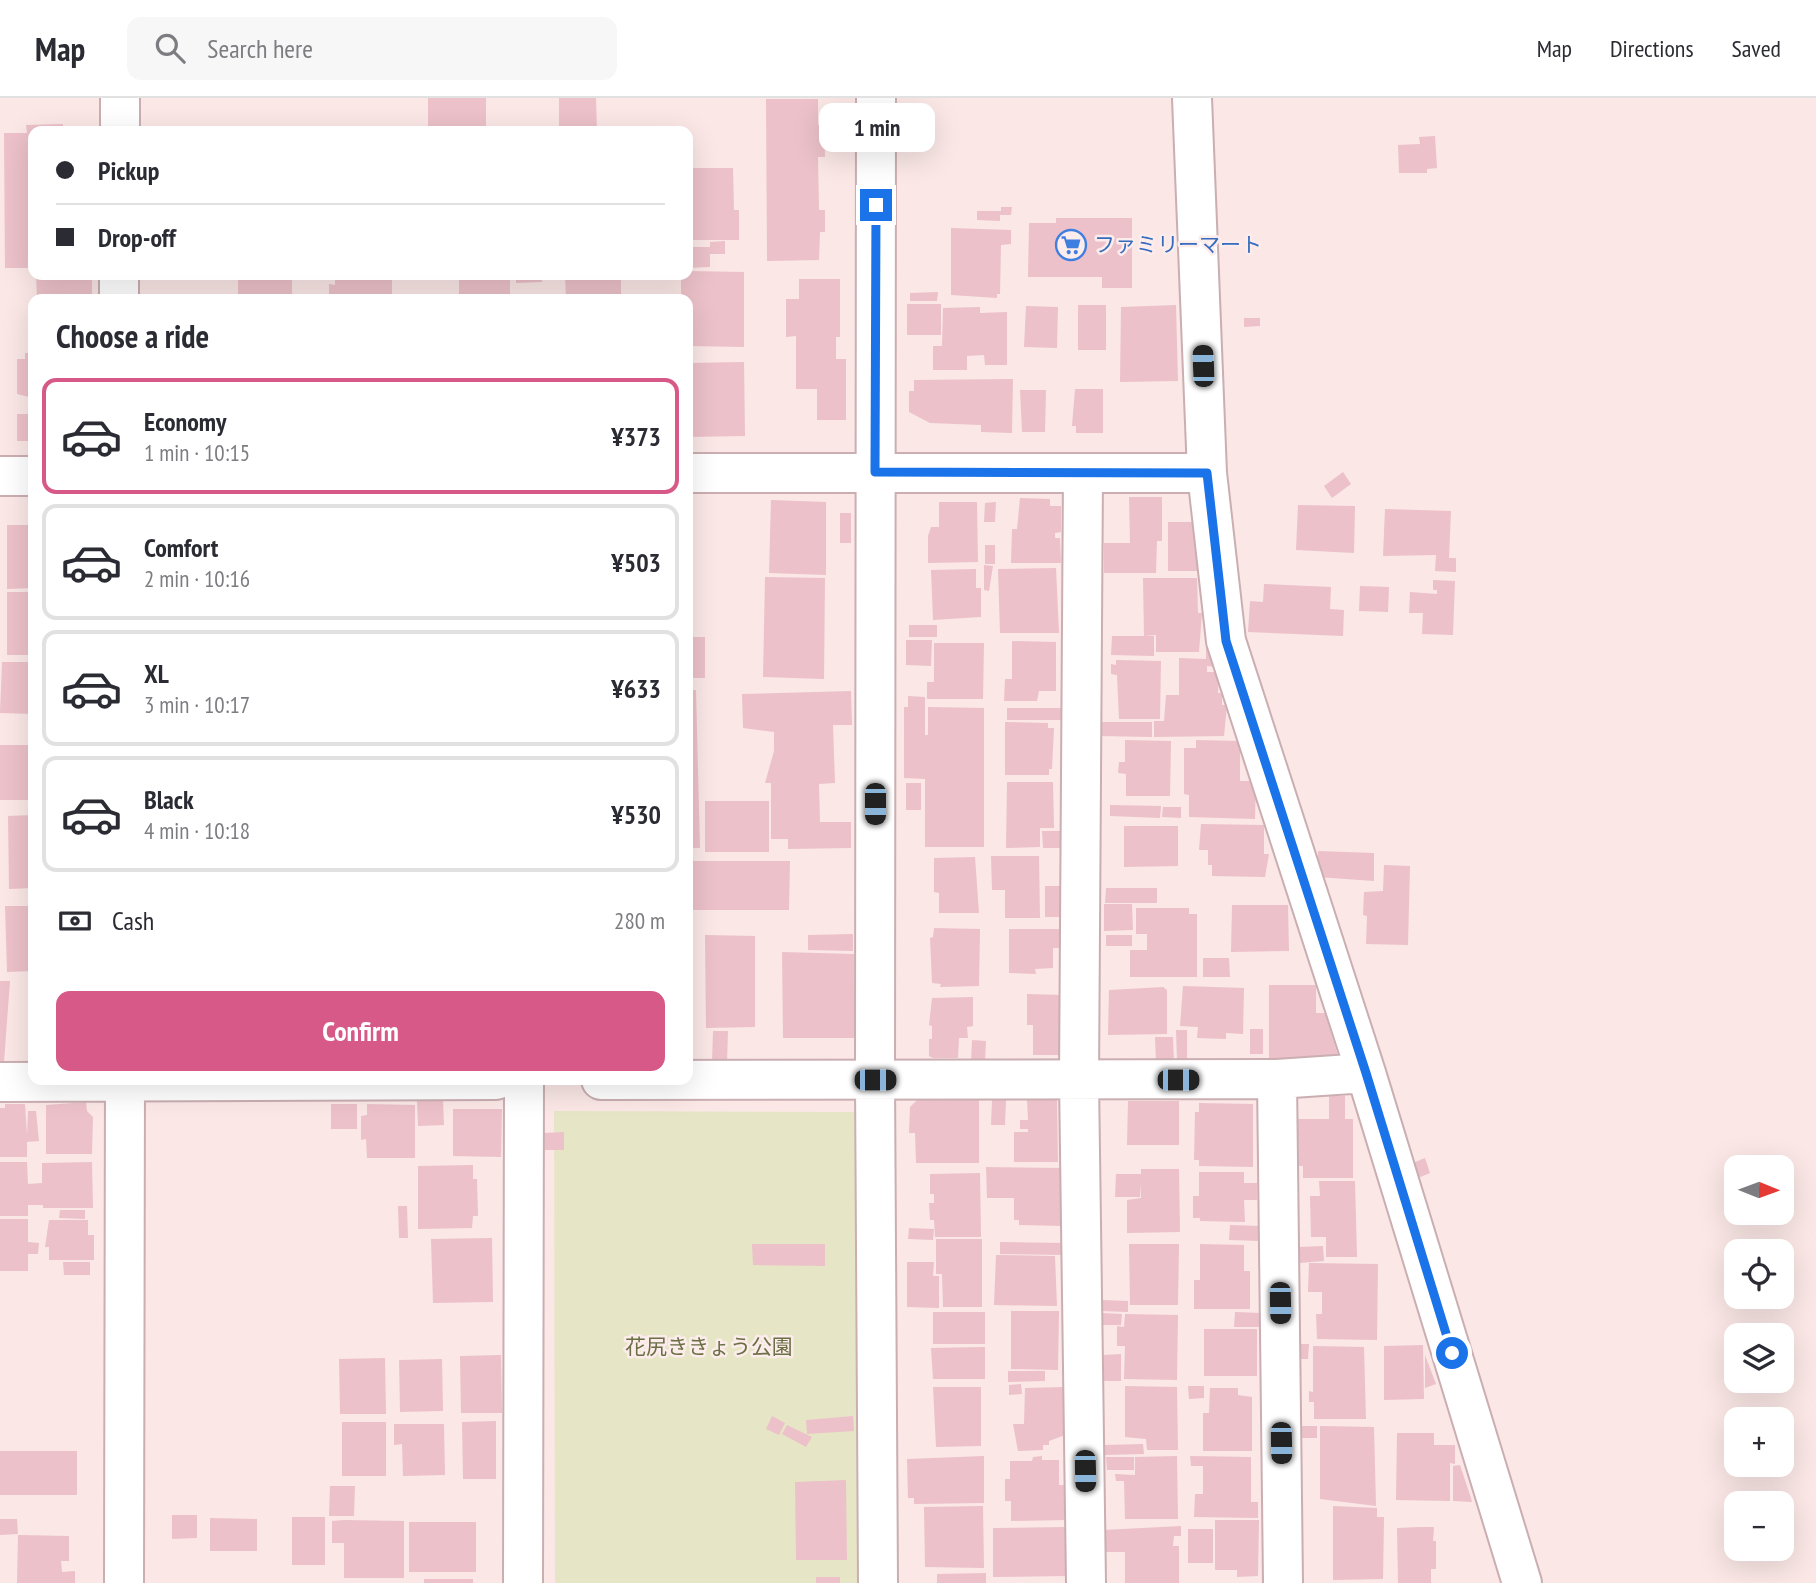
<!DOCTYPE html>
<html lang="en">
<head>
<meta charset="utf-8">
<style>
  :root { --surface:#fff; --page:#f7f7f7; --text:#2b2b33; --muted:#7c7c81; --line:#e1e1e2; --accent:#d65987 }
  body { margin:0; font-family:"PT Sans Narrow","Noto Sans JP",sans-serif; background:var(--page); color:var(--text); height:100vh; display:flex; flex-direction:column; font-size:26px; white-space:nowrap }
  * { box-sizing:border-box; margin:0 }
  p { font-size:23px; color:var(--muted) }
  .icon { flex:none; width:38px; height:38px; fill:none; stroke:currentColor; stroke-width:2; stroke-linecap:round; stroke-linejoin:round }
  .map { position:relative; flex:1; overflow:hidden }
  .drawer { position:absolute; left:28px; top:196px; width:665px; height:791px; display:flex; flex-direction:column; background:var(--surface); border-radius:14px; box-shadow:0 7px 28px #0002 }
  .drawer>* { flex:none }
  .guide { position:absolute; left:28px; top:28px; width:665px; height:154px; border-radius:14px; box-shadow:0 7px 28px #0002; display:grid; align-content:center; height:154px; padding:0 28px; background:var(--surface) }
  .needle { width:46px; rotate:91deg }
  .tools { position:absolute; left:1724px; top:1057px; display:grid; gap:14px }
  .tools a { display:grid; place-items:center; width:70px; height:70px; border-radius:14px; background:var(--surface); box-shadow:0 7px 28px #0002; font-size:35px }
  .end { position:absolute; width:32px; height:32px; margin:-16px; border:9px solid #1a73e8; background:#fff; box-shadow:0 0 0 4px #fff }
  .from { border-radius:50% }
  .bubble { position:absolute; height:49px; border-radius:14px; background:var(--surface); box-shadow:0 7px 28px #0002; font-size:23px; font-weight:600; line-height:49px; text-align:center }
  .car { position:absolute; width:21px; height:42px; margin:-21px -10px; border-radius:9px; box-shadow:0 0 5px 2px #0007; background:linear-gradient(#222 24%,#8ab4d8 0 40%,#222 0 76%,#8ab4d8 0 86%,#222 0) }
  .guide b { display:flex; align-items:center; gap:24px; height:66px; font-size:26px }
  .guide b+b { border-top:2px solid var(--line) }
  .guide i { width:18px; height:18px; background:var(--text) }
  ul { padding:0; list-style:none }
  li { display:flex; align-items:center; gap:21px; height:116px; margin:0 14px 10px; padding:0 14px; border:4px solid var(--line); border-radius:14px }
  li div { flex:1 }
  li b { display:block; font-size:26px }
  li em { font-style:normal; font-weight:600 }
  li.on { border-color:var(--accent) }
  li>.icon { width:63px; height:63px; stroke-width:1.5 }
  h2 { padding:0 28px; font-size:32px; line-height:84px }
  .pay { display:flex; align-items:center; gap:18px; height:77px; padding:0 28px; font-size:26px }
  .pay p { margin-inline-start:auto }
  .button { display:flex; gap:14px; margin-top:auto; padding:14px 28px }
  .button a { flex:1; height:80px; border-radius:14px; background:var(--accent); color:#fff; font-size:28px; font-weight:600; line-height:80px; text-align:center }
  header { display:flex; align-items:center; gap:42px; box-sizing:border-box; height:98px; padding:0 35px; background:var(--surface); border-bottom:2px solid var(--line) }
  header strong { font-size:33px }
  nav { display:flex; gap:38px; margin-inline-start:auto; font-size:24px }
  .search { width:490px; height:63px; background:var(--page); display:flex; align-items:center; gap:18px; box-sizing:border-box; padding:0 24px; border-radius:14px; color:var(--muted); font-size:26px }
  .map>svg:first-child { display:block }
</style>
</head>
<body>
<header>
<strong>Map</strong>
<div class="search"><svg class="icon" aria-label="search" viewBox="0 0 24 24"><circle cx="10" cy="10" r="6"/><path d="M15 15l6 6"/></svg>Search here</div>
<nav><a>Map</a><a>Directions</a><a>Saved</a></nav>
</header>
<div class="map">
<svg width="1816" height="1485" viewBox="0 0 1816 1485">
  <rect width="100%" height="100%" fill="#fae7e6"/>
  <path fill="#e6e6c6" d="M554 1013 863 1014V1485H555Z"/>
  <path fill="#ecc1c9" d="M428 0H486V33H428Z
    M559 0H596L597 33H559Z
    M766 1H818V27H824L825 59H818L819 112H825V134H820L819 162 767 163Z
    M63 26V33H33V170H5L4 35H27L26 27Z
    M1435 38 1437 70 1427 71V75H1399L1398 47 1420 46 1419 39Z
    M688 70H733L734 112H739V142H688Z
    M1001 109H1012L1011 117H1000V123L977 122V113H1001Z
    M1056 120H1132V190H1102V179H1028L1029 125H1056Z
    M951 130 1011 132V146L1001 147 1000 196H997V200L951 197Z
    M725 143V156H710V169L688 170V149H710V144Z
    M688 173 744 174V249L688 248V201H681V177H688Z
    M36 177H92V201H37Z
    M459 177H510V201H459Z
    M516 177H542V184L516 185Z
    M565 177H621V201H566Z
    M392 178V201H329V186L335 187V180Z
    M799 181H840V239H836V261H846V322H817V291H796V238L786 239V201H799Z
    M238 182H292V201H238Z
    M938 194 937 203H910V195Z
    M907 206H941V237H907Z
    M1078 207H1106V252H1078Z
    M1176 207 1178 283 1120 284 1121 209Z
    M1026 208 1058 209 1057 250 1024 249Z
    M980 209V215L1007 214V267H985L984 257 967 258V272H933V248H942L943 210Z
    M1244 220H1260V228L1244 229Z
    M25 255H33V300L17 296V261H25Z
    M744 264 745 338 688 339V265Z
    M1013 281 1012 335 981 334V327L930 325 909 314V293H914V282Z
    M1075 291H1103V335H1076V328H1072Z
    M1020 292H1046L1045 334H1022Z
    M17 316H33V343H17Z
    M1343 374 1351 386 1332 400 1324 388Z
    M1129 399H1162V443H1157L1156 475H1104V445H1130Z
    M1020 400 1050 401V408H1061V434L1055 435V440H1060L1061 465H1011L1012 431H1017Z
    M771 402 826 404V477L769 475Z
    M939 404H977L978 464 928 465V438L931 429H939Z
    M996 404 995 424H984L985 405Z
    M1298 407 1355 408 1354 455 1296 452Z
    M1385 411 1451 413 1449 460H1456V474L1435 473 1436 457 1383 458Z
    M840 415H851V445H840Z
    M1168 424H1200L1201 473H1168Z
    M7 427H33V490L7 491Z
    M688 434H693V481H688Z
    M985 447H995V466H985Z
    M984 467 993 468 989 493 984 492Z
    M1056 470 1059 535H1000L998 471Z
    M976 471V490H981V519L933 522 931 472Z
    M765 479 825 480 824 581 763 579Z
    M1143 480H1197L1198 515H1202L1199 554H1156V537L1144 538Z
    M1433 482 1455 483 1453 537 1422 536 1423 515H1409L1410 494 1437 496V492H1433Z
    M1264 486 1331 489 1330 511 1344 512 1343 538 1248 534 1250 503 1263 504Z
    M1360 488 1389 489 1388 514 1359 513Z
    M7 494H33V557H7Z
    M909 527H937V539H909Z
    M1112 538H1154V558L1111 557Z
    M688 539H705V580H688Z
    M906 542H932L931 568 906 567Z
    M1012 543 1056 544V593H1039L1037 603H1004L1005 581H1012Z
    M934 545H984L983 601H927V584H934Z
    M1206 548H1215L1216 569 1207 568V574H1219L1218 595H1222V607H1227L1224 638 1154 639V623H1164L1166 597H1179V560L1206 561Z
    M1116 562 1161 563 1160 621H1119L1117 577 1111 576V566L1116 567Z
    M2 564H33V616L0 615Z
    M688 592H696L700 750H688Z
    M851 593 852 627H833L835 685 819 686 820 724H851V750L788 751V741H771V685H765L774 653V634L743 630 742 596Z
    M908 598 925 599V637H928V609L984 610V749H925V681L904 680V609H908Z
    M1007 610H1061V622H1007Z
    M1005 624 1048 625V630H1054L1052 671H1049V677H1005Z
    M1100 624H1152V639L1100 638Z
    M1125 642 1171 643 1170 698H1126V676L1118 675 1119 664H1125Z
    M1196 642 1240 643V683H1256L1255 721 1189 719V697L1184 696V650H1196Z
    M0 647H33V702H0Z
    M1007 684H1053L1054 730H1040V749L1006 750Z
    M906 685H921V712H906Z
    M705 703H769V754H705Z
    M1110 707 1161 708 1160 720 1110 718Z
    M1163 709H1181V720L1162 719Z
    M33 717V790L9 791 8 718Z
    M1201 726 1264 727V756H1269L1265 779 1212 778V767H1208V752H1199Z
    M1124 728H1178V768L1124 769Z
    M1042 733H1060V750H1043Z
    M1318 753 1374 755V783L1317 779Z
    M991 758H1039L1040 820H1005V792H992Z
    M975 759 979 815H939V795L934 794V760Z
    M688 763H790L789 812H688Z
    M1384 767 1410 768 1408 847 1366 846 1367 818 1363 817 1364 794 1383 793Z
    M1045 788H1064V819H1045Z
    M1106 790H1157V805H1105Z
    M1104 806H1132L1133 832 1104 833Z
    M1232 807H1288L1289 853 1231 854Z
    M5 808H33V873L7 874Z
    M1136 810H1189V816H1197V879H1130V852H1147V836H1136Z
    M934 830 980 831 979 888 940 889 941 886 932 885 930 840 933 839Z
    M1009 831H1060V850H1053V870L1035 871 1036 876 1009 875Z
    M853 836V853L808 852V837Z
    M705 837 755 838V929L706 930Z
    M1106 837H1132V848H1106Z
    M782 854 854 856 855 940H783Z
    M1203 860H1229L1230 879H1203Z
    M0 883H10L4 964H0Z
    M1269 887H1316V915H1325L1338 958H1316L1315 963 1269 962Z
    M1183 888 1244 890 1243 936 1226 935V941L1197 940 1198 929 1180 928Z
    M1163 889 1167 892V936L1108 937 1109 892Z
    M1027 896 1063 897 1061 957H1033V927H1027Z
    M973 899V928L967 929 968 940H959L958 960H933L929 958V941H932V928L929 927 932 900Z
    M1250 931H1263V956H1250Z
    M1176 932H1187V962H1177Z
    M713 933H728L727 965H712Z
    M1155 939H1173L1174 965H1156Z
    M972 942 986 943 985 963H971Z
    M1329 998H1345V1021H1353V1080H1303V1068H1296V1021H1329Z
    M979 1001V1065H916L915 1035H909L910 1009 917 1002Z
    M1006 1001 1005 1027H991L992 1002Z
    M443 1002 444 1027 418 1028 417 1003Z
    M1027 1002H1057L1058 1064H1014V1034H1028V1031H1020V1022H1028Z
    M1128 1003H1179V1047H1127Z
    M86 1004 87 1013 93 1019 92 1056H46V1007Z
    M1199 1005 1253 1006V1069L1199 1068V1062H1194L1195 1014H1199Z
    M5 1006H25L27 1037 28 1013H36L39 1043 27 1044V1059H0V1010H5Z
    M331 1006H357V1031H331Z
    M367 1006 415 1007V1060H367L366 1041 361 1042V1018L367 1017Z
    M453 1011H502L501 1059 453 1058Z
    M564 1034V1052H544V1035Z
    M1425 1060 1430 1075 1413 1082 1408 1067Z
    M0 1064H27L28 1086 42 1085V1065L92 1064 93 1110H43V1107H28V1118H0Z
    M473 1067V1081H477L478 1118H473L472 1130 418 1131V1068Z
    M986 1069 1065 1070 1064 1128 1019 1127V1122H1014V1100H987Z
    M1141 1071H1179L1180 1134 1127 1135V1102L1141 1100V1085L1140 1099H1115L1116 1076H1141Z
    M1199 1074H1244V1085H1257V1102H1244L1245 1124 1200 1123V1120H1193V1098H1199Z
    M980 1075 981 1139H935L934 1122H930L929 1105H934V1096H930V1076Z
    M1319 1083H1355L1357 1159H1326V1139H1311L1310 1098H1320Z
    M398 1108H407L408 1140H399Z
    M60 1112H85V1121L59 1120Z
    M0 1121H28V1144L39 1145 38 1156H28V1173H0Z
    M49 1122H88V1137H94V1162H49V1149H45Z
    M1230 1127 1260 1128V1143L1229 1142Z
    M909 1130 934 1131 933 1142 908 1141Z
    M492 1140 493 1204 433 1205 431 1141Z
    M936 1141H982V1209H943L942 1176H936Z
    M1000 1144 1065 1145V1157L1000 1156Z
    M752 1146H825V1168L753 1167Z
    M1129 1146H1179L1178 1207H1130Z
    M1200 1146 1244 1147V1173H1250V1211H1194V1182H1200Z
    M1323 1148 1324 1163 1299 1165 1298 1149Z
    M996 1157 1055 1158 1057 1208 994 1207Z
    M63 1164H90V1177H64Z
    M907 1164H934L933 1178H939V1210L907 1209Z
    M1309 1165 1378 1166 1377 1242 1317 1241 1316 1216H1322V1194H1308Z
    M1102 1202 1128 1203V1214L1101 1213Z
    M1011 1213H1059L1058 1272 1011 1271Z
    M933 1214H985V1246H933Z
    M1235 1214 1261 1215V1229H1234Z
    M1102 1215 1122 1216 1121 1227H1102Z
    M1125 1216 1178 1217 1177 1282 1124 1281 1125 1248H1117V1228L1124 1229Z
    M1204 1231H1257V1278H1204Z
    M1295 1246H1309L1308 1261H1295Z
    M1423 1247 1424 1301 1384 1302V1248Z
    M1313 1248 1364 1249 1366 1321H1314V1304H1309V1293L1313 1294Z
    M985 1249V1281H933L931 1250Z
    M1121 1256V1283H1103V1257Z
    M501 1257 502 1315H461L460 1258Z
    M1425 1257 1436 1286 1425 1290Z
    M385 1260 386 1316H340L339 1261Z
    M442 1261 443 1313 400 1314 399 1262Z
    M1008 1273H1045V1283L1008 1284Z
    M1021 1286 1022 1296 1009 1297V1287Z
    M1125 1288 1177 1289 1178 1352H1147L1146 1341 1125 1339Z
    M1188 1288H1204V1300L1189 1301Z
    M933 1289H981V1348L936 1349Z
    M1065 1289V1337L1049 1343V1347H1043V1352L1018 1353 1013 1326H1024L1025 1290Z
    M1210 1290H1238V1297L1252 1299V1353H1203V1315H1209Z
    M772 1318 785 1325 779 1337 766 1331Z
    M853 1318 854 1333 807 1336 806 1322Z
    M496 1323V1381H463L462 1324Z
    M342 1324H386V1378H342Z
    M394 1326H444L445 1377 403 1378 402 1346 394 1347Z
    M787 1327 812 1339 806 1349 782 1336Z
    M1295 1328H1317V1340H1296Z
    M1320 1328 1374 1329 1376 1408 1320 1401Z
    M1397 1335H1434V1347H1455V1366L1450 1365V1403L1396 1402Z
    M1143 1346 1144 1356 1104 1357 1103 1347Z
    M0 1353H77V1397H0Z
    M984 1358V1405L914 1406V1400H908L907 1361Z
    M1042 1358V1362H1059V1387H1066V1422L1011 1423V1403H1005V1381H1010V1363H1032L1033 1359Z
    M1177 1358 1178 1421H1125L1124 1383H1116L1115 1376 1135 1377V1359Z
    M1190 1358 1251 1359V1404H1258V1420L1194 1419 1195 1396H1203V1368H1191Z
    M1106 1359H1134V1372H1107Z
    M1460 1367 1471 1400 1472 1404 1453 1403V1368Z
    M846 1382 847 1462H796L795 1384Z
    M330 1388H355L354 1418H329Z
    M983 1408 984 1470 925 1469 924 1409Z
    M1333 1408 1377 1410V1419H1384L1383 1481 1333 1482Z
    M172 1417H197V1440L172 1441Z
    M292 1419H325V1467H292Z
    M210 1420 257 1421V1453H210Z
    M0 1421H17L18 1436 0 1437Z
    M344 1422 404 1423V1480H344V1445H332V1423Z
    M1215 1422H1259L1258 1478 1237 1479V1472H1215Z
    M409 1424H476V1474H409Z
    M1181 1428V1438H1174L1173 1448H1179V1485H1125V1454H1104L1103 1432Z
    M1066 1429 1067 1478 993 1479V1430Z
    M1420 1429H1434L1433 1443H1436V1471H1431V1485H1398L1397 1430Z
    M1188 1431H1213V1465H1188Z
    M18 1437 69 1438V1463H61L62 1474 75 1473V1485H17Z
    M986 1475V1485H937V1476Z
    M816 1479H840V1485H816Z
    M424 1481H473V1485H424Z"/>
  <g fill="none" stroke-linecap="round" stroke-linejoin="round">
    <g stroke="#caaeb2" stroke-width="42">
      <path id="minor" d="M876 0 875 982 878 1485
        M1192 0 1207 375 1226 543 1366 975 1522 1485
        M120 33V0
        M119 201V177
        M688 375H1207
        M1083 375 1079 982 1086 1485
        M0 378H33
        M1277 981 1283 1485
        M601 982 1277 981 1366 975
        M0 984 496 982
        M124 1485 125 982
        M523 1485 524 982"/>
    </g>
    <use href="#minor" stroke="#fff" stroke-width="38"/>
  </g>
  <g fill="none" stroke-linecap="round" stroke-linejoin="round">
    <path stroke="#1a73e8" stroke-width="9" d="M876 107 875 374 1207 375 1226 543 1366 975 1452 1255"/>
  </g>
  <defs>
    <g id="supermarket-ring" transform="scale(1.575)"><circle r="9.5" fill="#fdecec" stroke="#3f7fe0" stroke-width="1.5"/><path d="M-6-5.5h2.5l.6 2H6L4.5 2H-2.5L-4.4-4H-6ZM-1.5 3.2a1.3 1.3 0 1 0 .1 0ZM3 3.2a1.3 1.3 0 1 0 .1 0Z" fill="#3f7fe0"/></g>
  </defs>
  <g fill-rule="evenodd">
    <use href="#supermarket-ring" x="1071" y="147"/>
  </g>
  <g text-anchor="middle" stroke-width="5" stroke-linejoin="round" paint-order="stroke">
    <g font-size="21" fill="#366cbe" stroke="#fdecec" text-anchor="start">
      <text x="1094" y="154">ファミリーマート</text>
    </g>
    <g font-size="21" fill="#6a6f44" stroke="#fdecec">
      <text x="709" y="1256">花尻ききょう公園</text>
    </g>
  </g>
</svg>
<div class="tools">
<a><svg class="needle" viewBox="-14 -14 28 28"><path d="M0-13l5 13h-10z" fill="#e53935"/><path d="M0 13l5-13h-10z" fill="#7c7c81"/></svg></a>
<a><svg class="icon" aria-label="locate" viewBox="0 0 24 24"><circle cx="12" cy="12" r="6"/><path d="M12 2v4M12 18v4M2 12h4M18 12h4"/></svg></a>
<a><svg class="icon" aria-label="layers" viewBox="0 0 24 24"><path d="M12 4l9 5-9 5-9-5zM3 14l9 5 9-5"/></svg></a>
<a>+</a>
<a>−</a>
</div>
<i class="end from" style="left:1452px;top:1255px"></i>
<i class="end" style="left:876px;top:107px"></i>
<div class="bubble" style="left:819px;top:5px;width:116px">1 min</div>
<i class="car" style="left:1203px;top:268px;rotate:358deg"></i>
<i class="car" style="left:875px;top:706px;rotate:180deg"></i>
<i class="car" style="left:875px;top:982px;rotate:90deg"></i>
<i class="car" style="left:1178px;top:982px;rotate:90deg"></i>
<i class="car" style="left:1280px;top:1205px;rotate:179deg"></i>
<i class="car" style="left:1281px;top:1345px;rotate:179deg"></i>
<i class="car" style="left:1085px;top:1373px;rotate:179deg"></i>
<div class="guide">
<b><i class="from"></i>Pickup</b>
<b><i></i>Drop-off</b>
</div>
<section class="drawer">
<h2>Choose a ride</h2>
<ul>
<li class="on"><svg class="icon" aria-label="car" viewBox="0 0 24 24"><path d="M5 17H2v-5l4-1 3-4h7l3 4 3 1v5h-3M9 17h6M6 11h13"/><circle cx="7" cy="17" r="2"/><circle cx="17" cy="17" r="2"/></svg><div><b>Economy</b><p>1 min · 10:15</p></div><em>¥373</em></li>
<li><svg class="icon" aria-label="car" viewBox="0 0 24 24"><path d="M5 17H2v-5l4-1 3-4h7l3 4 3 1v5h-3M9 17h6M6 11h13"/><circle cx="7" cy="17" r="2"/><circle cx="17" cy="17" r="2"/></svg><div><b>Comfort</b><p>2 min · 10:16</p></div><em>¥503</em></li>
<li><svg class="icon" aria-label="car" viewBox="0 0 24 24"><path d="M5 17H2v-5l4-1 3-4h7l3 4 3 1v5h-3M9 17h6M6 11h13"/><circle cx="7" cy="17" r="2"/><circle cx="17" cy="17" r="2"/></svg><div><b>XL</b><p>3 min · 10:17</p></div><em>¥633</em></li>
<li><svg class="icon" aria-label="car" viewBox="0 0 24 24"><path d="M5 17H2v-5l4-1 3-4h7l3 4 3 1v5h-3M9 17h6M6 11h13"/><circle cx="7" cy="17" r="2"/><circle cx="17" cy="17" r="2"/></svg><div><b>Black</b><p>4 min · 10:18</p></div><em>¥530</em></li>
</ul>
<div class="pay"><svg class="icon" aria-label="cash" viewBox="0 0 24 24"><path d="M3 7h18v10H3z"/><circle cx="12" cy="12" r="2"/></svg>Cash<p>280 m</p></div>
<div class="button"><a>Confirm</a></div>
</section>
</div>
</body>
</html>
